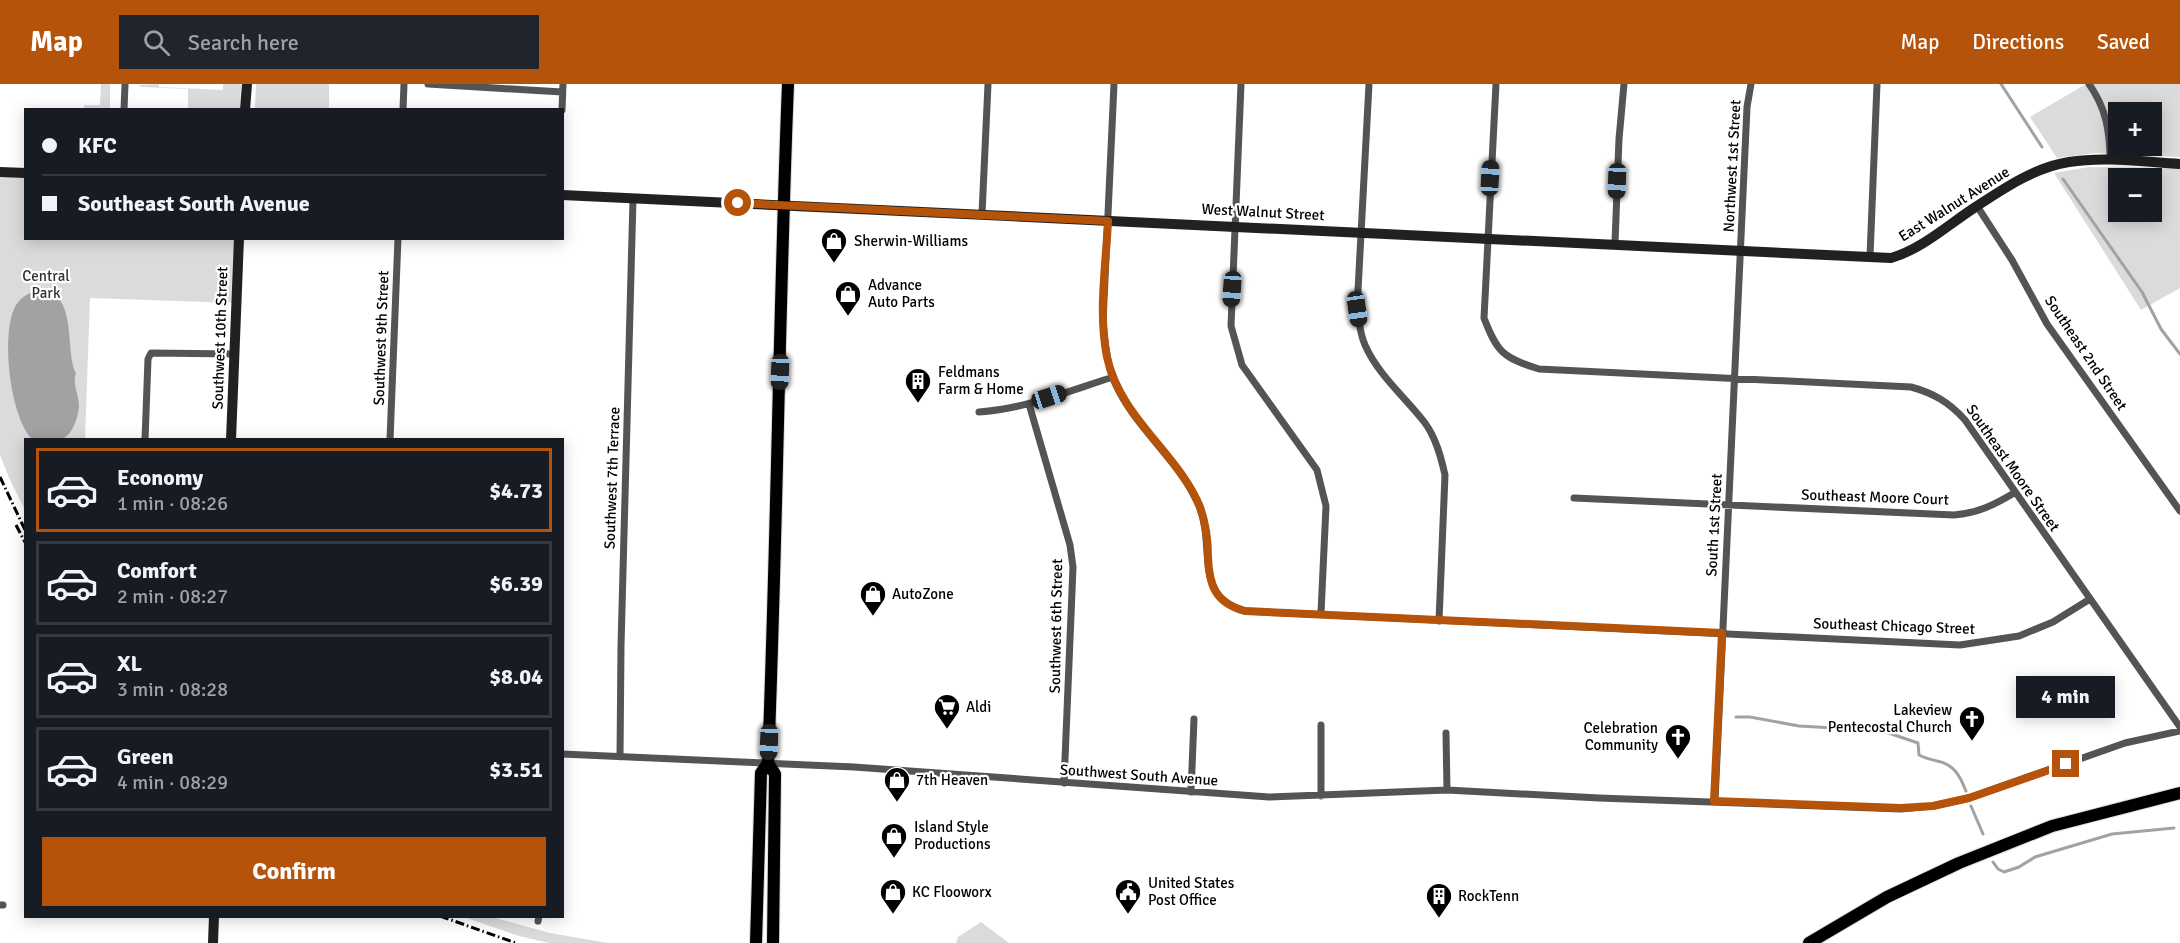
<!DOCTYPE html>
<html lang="en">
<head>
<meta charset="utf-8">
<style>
  :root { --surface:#171b24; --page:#20242c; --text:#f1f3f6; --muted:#9ea1a6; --line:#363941; --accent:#b45309 }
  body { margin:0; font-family:Signika,sans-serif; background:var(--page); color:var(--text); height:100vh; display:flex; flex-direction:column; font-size:22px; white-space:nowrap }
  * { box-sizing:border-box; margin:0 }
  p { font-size:20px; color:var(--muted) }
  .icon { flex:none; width:33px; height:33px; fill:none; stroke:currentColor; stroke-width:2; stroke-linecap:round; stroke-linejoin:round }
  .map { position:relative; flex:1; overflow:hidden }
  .side { position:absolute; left:24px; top:354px; width:540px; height:480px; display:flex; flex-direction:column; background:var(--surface); border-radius:0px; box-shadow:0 3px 15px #0003 }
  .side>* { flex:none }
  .hud { position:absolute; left:24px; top:24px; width:540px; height:132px; border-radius:0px; box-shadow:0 3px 15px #0003; display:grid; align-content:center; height:132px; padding:0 18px; background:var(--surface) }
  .controls { position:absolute; left:2108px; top:18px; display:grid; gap:12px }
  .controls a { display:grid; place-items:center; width:54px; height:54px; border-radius:0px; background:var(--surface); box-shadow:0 3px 15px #0003; font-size:30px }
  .end { position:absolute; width:27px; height:27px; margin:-14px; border:8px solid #b45309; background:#fff; box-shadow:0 0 0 3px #fff }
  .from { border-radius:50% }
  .bubble { position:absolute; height:42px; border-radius:0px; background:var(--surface); box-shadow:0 3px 15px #0003; font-size:20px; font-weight:700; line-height:42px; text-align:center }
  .car { position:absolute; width:18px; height:36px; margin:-18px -9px; border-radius:8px; box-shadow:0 0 4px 2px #0007; background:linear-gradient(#222 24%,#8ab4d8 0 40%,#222 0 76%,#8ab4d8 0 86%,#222 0) }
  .hud b { display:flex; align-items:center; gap:21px; height:57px; font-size:22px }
  .hud b+b { border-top:2px solid var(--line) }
  .hud i { width:15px; height:15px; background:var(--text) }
  ul { padding:10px 0 0; list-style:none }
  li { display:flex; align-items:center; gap:18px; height:84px; margin:0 12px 9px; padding:0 6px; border:3px solid var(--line); border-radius:0px }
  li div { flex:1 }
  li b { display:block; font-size:22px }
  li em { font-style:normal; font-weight:700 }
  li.selected { border-color:var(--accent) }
  li>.icon { width:54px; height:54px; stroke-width:1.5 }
  .primary-button { display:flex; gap:12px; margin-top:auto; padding:12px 18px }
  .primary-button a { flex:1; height:69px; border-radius:0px; background:var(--accent); color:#fff; font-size:24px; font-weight:700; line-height:69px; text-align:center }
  header { display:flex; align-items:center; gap:36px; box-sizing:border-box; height:84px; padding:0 30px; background:var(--accent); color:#fff }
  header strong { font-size:28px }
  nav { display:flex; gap:33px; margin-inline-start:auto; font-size:21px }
  .search { width:420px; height:54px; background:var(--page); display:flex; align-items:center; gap:15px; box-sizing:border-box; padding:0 21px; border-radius:0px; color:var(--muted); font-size:22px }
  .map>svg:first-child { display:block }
</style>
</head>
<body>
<header>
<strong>Map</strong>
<div class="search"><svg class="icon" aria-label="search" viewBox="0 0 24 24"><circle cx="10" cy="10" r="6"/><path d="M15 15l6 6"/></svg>Search here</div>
<nav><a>Map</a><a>Directions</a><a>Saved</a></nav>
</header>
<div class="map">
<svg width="2180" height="859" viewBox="0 0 2180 859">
  <rect width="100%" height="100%" fill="#fff"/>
  <path fill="#dbdbdb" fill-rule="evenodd" d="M101 0H110V25L84 24V21H100Z
    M159 0V3L223 6V0H241L240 25H188V5L141 3 139 1Z
    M256 0H329V25H255Z
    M2086 0H2180V73L2096 69 2057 74 2030 33ZM2118 28H2151V62H2118Z
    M2089 83 2180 84V204L2141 226 2054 89ZM2118 94H2151V128H2118Z
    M0 88 25 89 26 154 239 155 236 219 90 214 85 355 26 356 25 426 9 394 0 371Z
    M464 833H492L550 849 608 859H549L519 852Z
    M981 838 1009 859H956L958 853Z"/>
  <path fill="#a2a2a2" d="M39 206C79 207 64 266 76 289 72 301 79 310 79 322 78 334 73 349 63 355H32C10 333 0 248 16 221 22 212 29 209 39 206Z"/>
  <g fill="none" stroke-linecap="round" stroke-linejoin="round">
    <path stroke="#a2a2a2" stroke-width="3" d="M2001 0 2042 63
      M2063 95 2142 208 2161 245 2180 270
      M1736 633H1750L1799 642 1852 645 1861 642 1871 643 1918 659 1919 671C1926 675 1930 675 1937 677 1954 680 1960 692 1966 707
      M1971 722 1983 750
      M1993 778 1998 785 2004 788 2019 783 2035 773 2112 750 2174 744"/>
    <g stroke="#dbdbdb" stroke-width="14">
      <path id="primary" d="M756 859 761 689 768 679
        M773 859 775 690 768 679C777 453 779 226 788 0
        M1809 859 1887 813 1959 779 2052 742 2180 709"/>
    </g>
    <path stroke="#545454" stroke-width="7" d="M428 0 562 8
      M1114 0 1103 238C1105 256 1106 275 1112 292 1131 342 1179 374 1199 422 1216 462 1192 513 1245 527L1960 561 2019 552 2053 538 2090 515
      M1241 0 1231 242 1242 281 1317 386 1326 422 1321 529
      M1369 0 1357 225C1359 237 1360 250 1365 261 1378 291 1406 314 1425 339 1436 354 1441 373 1445 391L1439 537
      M1496 0 1484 234C1497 268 1503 274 1539 285L1911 303C1933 309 1949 318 1965 336L2180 643
      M2089 0C2106 24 2110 47 2110 76
      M124 26 125 0
      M403 26 404 0
      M562 26 563 0
      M1977 122 2012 176 2047 240 2180 427
      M982 130 988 0
      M1615 159 1619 55 1624 0
      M1870 172 1877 0
      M1029 320 1070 461 1073 483 1064 699
      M979 328C1025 325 1069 307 1113 293
      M145 356 148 275 151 269 235 270
      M390 356 398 154
      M1574 414 1954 431C1978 429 1994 421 2014 409
      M1446 649 1447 706
      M562 670 854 683 1269 713 1447 706 1599 714 1901 725 1933 722 1969 714 2125 659 2180 647
      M620 673 621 562 633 115
      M1191 708 1194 635
      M1321 712V641
      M1715 717 1747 23 1751 0
      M0 821H3
      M538 837 539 832"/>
    <path stroke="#212121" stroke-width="10" d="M245 26 247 0
      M0 88 26 89
      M562 111 1891 174C1922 165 1948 141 1974 124 2003 105 2035 83 2069 78 2105 72 2144 78 2180 80
      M231 356 239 154
      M213 859 214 832"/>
    <use href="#primary" stroke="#000" stroke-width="12"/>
    <path stroke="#000" stroke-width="3" stroke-dasharray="9 3 1.5 3" stroke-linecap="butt" d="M0 393 26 448
      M16 441 26 460
      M440 832 516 859"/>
  </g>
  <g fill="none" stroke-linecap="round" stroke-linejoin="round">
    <path stroke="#b45309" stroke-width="8" d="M738 119 1108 137C1106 181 1098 229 1107 273 1120 334 1178 369 1200 423 1206 440 1208 455 1208 473 1209 501 1215 519 1245 527L1722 549 1714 717 1901 724 1933 722 1969 714 2066 680"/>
  </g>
  <defs>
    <g id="shop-pin" transform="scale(1.35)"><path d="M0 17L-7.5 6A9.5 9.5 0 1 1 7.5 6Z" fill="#000" stroke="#fff"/><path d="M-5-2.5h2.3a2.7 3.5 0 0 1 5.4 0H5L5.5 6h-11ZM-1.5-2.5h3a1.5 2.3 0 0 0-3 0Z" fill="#fff"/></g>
    <g id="building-pin" transform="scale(1.35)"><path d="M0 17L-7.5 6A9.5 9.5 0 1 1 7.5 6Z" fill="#000" stroke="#fff"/><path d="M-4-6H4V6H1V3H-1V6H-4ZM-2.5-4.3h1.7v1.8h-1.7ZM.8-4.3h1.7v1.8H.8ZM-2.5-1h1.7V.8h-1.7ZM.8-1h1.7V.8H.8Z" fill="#fff"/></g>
    <g id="supermarket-pin" transform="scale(1.35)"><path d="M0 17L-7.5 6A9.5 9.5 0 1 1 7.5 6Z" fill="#000" stroke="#fff"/><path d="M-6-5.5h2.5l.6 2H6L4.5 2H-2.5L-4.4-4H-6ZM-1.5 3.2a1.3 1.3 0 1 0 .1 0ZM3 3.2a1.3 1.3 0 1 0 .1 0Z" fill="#fff"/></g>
    <g id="church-pin" transform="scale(1.35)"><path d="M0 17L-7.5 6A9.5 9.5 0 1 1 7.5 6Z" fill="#000" stroke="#fff"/><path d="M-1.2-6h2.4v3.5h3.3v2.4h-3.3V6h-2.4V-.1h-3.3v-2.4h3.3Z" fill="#fff"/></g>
    <g id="civic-pin" transform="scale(1.35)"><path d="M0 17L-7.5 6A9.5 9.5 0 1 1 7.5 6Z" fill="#000" stroke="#fff"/><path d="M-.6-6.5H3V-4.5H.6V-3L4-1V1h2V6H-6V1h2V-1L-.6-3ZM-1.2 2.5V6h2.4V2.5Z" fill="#fff"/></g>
  </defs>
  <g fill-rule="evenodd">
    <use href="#shop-pin" x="834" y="157"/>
    <use href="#shop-pin" x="848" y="210"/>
    <use href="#building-pin" x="918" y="297"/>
    <use href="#shop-pin" x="873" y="510"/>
    <use href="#supermarket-pin" x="947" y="623"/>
    <use href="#church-pin" x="1972" y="635"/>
    <use href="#church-pin" x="1678" y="653"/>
    <use href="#shop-pin" x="897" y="696"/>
    <use href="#shop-pin" x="894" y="752"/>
    <use href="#shop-pin" x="893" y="808"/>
    <use href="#civic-pin" x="1128" y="808"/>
    <use href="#building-pin" x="1439" y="812"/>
  </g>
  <g text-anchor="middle" stroke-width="4.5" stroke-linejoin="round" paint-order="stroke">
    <g font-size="15" fill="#000" stroke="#fff">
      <text transform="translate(1732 82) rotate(-87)" y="5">Northwest 1st Street</text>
      <text transform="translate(1954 120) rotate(-32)" y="5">East Walnut Avenue</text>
      <text transform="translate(1263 128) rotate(3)" y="5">West Walnut Street</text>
      <text transform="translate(220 254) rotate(-88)" y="5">Southwest 10th Street</text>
      <text transform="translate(381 254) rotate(-88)" y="5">Southwest 9th Street</text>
      <text transform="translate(2086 269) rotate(56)" y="5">Southeast 2nd Street</text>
      <text transform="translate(2013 384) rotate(55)" y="5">Southeast Moore Street</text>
      <text transform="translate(612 394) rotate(-88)" y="5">Southwest 7th Terrace</text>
      <text transform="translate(1875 413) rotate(2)" y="5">Southeast Moore Court</text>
      <text transform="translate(1714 441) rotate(-87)" y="5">South 1st Street</text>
      <text transform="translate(1056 542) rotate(-89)" y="5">Southwest 6th Street</text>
      <text transform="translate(1894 542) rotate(2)" y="5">Southeast Chicago Street</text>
      <text transform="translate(1139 691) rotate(4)" y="5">Southwest South Avenue</text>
    </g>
    <g font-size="15" fill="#000" stroke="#fff" text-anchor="start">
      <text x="854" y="162">Sherwin-Williams</text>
      <text x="868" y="206">Advance<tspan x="868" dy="17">Auto Parts</tspan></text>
      <text x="938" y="293">Feldmans<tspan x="938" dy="17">Farm &amp; Home</tspan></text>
      <text x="892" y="515">AutoZone</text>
      <text x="966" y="628">Aldi</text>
      <text x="1952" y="631" text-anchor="end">Lakeview<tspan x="1952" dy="17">Pentecostal Church</tspan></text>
      <text x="1658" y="649" text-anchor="end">Celebration<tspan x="1658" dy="17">Community</tspan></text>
      <text x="916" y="701">7th Heaven</text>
      <text x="914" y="748">Island Style<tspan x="914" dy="17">Productions</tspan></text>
      <text x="1148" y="804">United States<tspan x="1148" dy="17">Post Office</tspan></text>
      <text x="912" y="813">KC Flooworx</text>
      <text x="1458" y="817">RockTenn</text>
    </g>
    <g font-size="15" fill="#323232" stroke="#fff">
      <text x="46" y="197">Central<tspan x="46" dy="17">Park</tspan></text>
    </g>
  </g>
</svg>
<div class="controls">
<a>+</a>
<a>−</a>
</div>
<i class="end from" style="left:738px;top:119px"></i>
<i class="end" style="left:2066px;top:680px"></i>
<div class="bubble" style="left:2016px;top:592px;width:99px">4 min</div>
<i class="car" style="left:1490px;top:94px;rotate:3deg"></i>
<i class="car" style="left:1617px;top:97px;rotate:182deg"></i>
<i class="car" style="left:1232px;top:205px;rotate:184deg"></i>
<i class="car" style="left:1357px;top:225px;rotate:172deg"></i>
<i class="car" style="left:780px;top:288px;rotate:182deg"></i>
<i class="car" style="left:1049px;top:313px;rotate:72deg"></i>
<i class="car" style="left:769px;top:658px;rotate:182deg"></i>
<div class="hud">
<b><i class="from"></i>KFC</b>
<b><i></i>Southeast South Avenue</b>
</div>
<section class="side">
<ul>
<li class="selected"><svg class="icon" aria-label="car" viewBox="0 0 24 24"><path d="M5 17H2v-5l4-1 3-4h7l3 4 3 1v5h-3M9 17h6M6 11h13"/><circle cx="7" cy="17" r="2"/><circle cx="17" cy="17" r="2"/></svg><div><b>Economy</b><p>1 min · 08:26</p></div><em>$4.73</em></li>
<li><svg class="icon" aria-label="car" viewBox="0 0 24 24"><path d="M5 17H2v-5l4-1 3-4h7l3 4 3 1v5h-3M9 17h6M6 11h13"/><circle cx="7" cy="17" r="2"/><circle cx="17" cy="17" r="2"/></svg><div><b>Comfort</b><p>2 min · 08:27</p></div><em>$6.39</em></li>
<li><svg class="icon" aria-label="car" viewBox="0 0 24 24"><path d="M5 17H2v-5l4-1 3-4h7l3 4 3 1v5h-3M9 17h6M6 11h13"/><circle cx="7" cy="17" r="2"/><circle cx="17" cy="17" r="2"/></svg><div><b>XL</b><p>3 min · 08:28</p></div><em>$8.04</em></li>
<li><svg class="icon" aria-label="car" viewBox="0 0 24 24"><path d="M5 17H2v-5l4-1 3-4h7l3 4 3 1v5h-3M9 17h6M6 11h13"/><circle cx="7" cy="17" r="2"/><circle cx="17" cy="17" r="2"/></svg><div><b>Green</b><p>4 min · 08:29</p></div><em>$3.51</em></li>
</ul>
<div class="primary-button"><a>Confirm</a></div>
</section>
</div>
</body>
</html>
